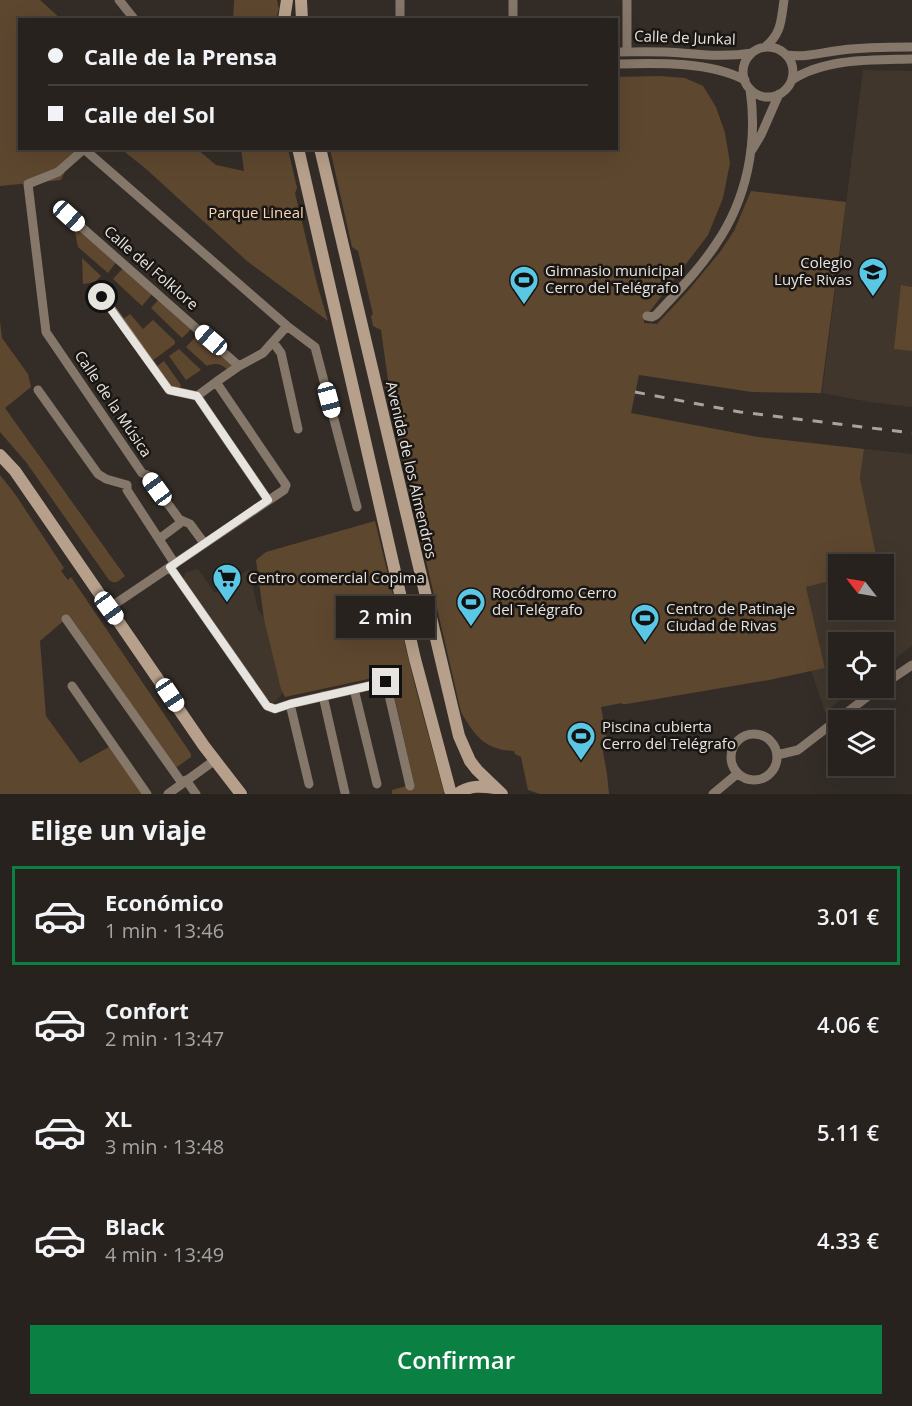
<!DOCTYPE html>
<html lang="es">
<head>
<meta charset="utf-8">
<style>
  :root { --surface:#27221d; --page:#2f2a26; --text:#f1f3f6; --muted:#a4a4a4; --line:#433f3b; --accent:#0b8043 }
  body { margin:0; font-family:"Open Sans",sans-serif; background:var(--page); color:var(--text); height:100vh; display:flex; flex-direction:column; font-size:22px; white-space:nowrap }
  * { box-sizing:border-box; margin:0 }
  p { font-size:20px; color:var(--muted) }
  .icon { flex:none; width:33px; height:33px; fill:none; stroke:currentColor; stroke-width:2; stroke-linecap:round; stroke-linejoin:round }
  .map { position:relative; height:794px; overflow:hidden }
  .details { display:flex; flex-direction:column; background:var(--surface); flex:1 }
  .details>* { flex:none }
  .guide { position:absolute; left:18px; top:18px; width:600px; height:132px; border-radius:0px; box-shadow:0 6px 24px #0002,0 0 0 2px var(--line); display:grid; align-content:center; height:132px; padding:0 30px; background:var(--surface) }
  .needle { width:39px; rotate:301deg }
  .controls { position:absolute; left:828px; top:554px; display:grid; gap:12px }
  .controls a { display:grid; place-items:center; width:66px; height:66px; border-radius:0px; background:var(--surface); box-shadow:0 6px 24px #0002,0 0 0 2px var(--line); font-size:30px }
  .end { position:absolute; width:27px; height:27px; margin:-14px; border:8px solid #e7e3df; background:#111; box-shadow:0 0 0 3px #111 }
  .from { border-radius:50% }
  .bubble { position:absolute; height:42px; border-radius:0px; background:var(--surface); box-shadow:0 6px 24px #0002,0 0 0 2px var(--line); font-size:20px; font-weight:600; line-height:42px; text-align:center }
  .car { position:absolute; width:18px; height:36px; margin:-18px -9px; border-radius:8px; box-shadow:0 0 4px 2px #0007; background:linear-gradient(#fff 24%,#345 0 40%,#fff 0 76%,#345 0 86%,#fff 0) }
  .guide b { display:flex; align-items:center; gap:21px; height:57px; font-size:22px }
  .guide b+b { border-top:2px solid var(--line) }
  .guide i { width:15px; height:15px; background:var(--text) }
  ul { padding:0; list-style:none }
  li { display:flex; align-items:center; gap:18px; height:99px; margin:0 12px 9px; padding:0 18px; border:3px solid transparent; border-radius:0px }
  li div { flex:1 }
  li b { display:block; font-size:22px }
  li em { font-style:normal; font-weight:600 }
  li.active { border-color:var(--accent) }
  li>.icon { width:54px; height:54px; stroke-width:1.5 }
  h2 { padding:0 30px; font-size:27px; line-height:72px }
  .cta { display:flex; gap:12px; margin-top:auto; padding:12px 30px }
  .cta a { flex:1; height:69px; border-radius:0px; background:var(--accent); color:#fff; font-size:24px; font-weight:600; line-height:69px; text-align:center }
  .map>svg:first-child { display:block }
</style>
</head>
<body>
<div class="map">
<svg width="912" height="794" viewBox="0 0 912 794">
  <rect width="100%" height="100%" fill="#342d27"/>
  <path fill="#40362c" d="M863 70 912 71V407L870 402 822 393Z
    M864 449 912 454V646L884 667V642H838V687H857L825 712 811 670 825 667 806 587 838 579V609H884V564H878L860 478Z
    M198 569 215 593 249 569 258 610 266 619 282 688V694L275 702 271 704 182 580 186 572Z"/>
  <path fill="#5e472f" d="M0 0H40L61 19 20 20V148L74 149V152L61 180 0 186Z
    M234 0H277L279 9 276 19H233Z
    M660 76 685 78 703 86 716 107 725 133 730 163 723 198 708 235 644 319V323L657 324 687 292 720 252 734 231 751 191 846 202 821 393 752 392 639 375 631 413 758 437 864 449 860 478 878 564H838V579L806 587 825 668 769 680 627 704H622V703L601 707 607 739 601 741 607 774 609 794H540L528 790 521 757 515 754 514 751C485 750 475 736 461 712L385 383 388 380 381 330 373 326 371 316 373 314 358 251 352 247 330 149 616 148 617 77Z
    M121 149H197L216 165 244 171 241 149H288L297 188 295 193 317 284 328 321 247 261 145 168Z
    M73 222 117 261 108 273 78 247Z
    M82 258 101 276 95 282 83 284Z
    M124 267 152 294 142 306 113 279Z
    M901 285 912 287V351L894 349Z
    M159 299 192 328 182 338 151 308Z
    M130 314 143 329 153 320 175 341V344L152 361 122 320Z
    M0 321 2 338 28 374 31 387 5 408 125 576C118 581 116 585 109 580L26 462 0 432Z
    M198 334 232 365 228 370C220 363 215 363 207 366L186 347Z
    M179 349 201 370 186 380 169 356Z
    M164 361 181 385 179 390 170 387 156 367Z
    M0 475 15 494 64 568 61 571 68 580 71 577 191 754V757L174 769 68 617 40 641 46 716 80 763 109 747 143 792 141 794H0Z
    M375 521 415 686 444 792 443 794H391L392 793V790L414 784 391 681 388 677 382 676 285 697 281 689 264 619 256 560 266 552Z"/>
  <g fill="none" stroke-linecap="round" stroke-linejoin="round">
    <path stroke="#85776a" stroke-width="9" d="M119 0 135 20
      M400 0V20
      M513 0V20
      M627 0V52
      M765 47C782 33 781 20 784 0
      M743 72a25 25 0 1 1 50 0a25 25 0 1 1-50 0Z
      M616 52C638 52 660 51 682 53 706 55 728 57 752 53
      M786 55C806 58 823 52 842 50 865 47 889 47 912 47
      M616 64C657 63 709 61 745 80
      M792 80C825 58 874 60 912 59
      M752 150 761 135 779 94
      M69 216 239 366
      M103 297 169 390 197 396
      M647 316 652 317 656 315C677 292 699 270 716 244 747 199 758 143 750 89
      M273 342 281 353 298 429
      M216 382 239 366 263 353 287 326
      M38 390 98 474 106 479 127 485
      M127 485V490L175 564
      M159 539 183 521
      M204 543 190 524 179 519 147 475 142 473 46 332 28 184 58 172 84 149 287 326 315 347 357 507
      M170 567 267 706 275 709 290 704 386 682 410 786
      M109 608 284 490 286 485 216 382 197 396 268 500
      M66 619 182 783
      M884 684 912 665
      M72 686 147 794
      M354 689 377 784
      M323 696 345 793
      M290 704 309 784
      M731 757a23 23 0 1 1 46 0a23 23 0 1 1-46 0Z
      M777 755 798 750 880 687
      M186 780 196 794
      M168 794 215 760
      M713 794 737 774"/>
    <path stroke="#b6a08b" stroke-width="12" d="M301 0 302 20
      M284 20 287 0
      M298 148 415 659 451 794
      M320 148 459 736 470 761 477 770 502 794
      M0 455 15 471 204 746 241 794
      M457 794C469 785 481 786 495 788"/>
    <path stroke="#a8a39f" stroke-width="3" stroke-dasharray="10 10" stroke-linecap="butt" d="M635 392 740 412 912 433"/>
  </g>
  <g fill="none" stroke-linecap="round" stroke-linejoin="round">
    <path stroke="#e7e3df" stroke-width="8" d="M102 297 169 390 197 396 268 500 170 567 267 706 275 709 290 704 386 682"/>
  </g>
  <defs>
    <g id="school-pin" transform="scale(1.5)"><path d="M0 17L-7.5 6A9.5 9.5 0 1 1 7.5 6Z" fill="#5ac8e5" stroke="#191613"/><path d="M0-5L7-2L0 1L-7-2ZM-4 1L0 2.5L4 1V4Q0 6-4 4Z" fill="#111"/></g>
    <g id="stadium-pin" transform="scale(1.5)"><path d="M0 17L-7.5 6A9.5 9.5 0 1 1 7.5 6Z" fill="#5ac8e5" stroke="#191613"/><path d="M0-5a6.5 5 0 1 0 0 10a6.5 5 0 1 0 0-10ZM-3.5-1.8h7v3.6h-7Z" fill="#111"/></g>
    <g id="supermarket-pin" transform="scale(1.5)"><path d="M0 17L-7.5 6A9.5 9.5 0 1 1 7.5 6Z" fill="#5ac8e5" stroke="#191613"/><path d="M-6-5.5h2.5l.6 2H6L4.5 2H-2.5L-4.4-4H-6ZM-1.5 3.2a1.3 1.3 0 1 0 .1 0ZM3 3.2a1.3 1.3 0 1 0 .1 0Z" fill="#111"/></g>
  </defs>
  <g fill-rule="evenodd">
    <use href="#school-pin" x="873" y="272"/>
    <use href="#stadium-pin" x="524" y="280"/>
    <use href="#supermarket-pin" x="227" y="578"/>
    <use href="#stadium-pin" x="471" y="602"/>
    <use href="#stadium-pin" x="645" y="618"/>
    <use href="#stadium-pin" x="581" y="736"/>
  </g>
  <g text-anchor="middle" stroke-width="5" stroke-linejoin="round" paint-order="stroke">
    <g font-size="15" fill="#e7e3df" stroke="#191613">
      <text transform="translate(685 38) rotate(2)" y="5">Calle de Junkal</text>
      <text transform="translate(151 268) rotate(41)" y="5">Calle del Folklore</text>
      <text transform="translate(113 404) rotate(56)" y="5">Calle de la Música</text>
      <text transform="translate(411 470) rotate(77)" y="5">Avenida de los Almendros</text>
    </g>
    <g font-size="15" fill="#f7d8ba" stroke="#191613">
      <text x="256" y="218">Parque Lineal</text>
    </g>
    <g font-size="15" fill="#e7e3df" stroke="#191613" text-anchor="start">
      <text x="852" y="268" text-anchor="end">Colegio<tspan x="852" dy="17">Luyfe Rivas</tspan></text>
      <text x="545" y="276">Gimnasio municipal<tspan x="545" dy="17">Cerro del Telégrafo</tspan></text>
      <text x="248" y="583">Centro comercial Copima</text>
      <text x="492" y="598">Rocódromo Cerro<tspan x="492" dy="17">del Telégrafo</tspan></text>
      <text x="666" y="614">Centro de Patinaje<tspan x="666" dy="17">Ciudad de Rivas</tspan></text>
      <text x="602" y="732">Piscina cubierta<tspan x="602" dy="17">Cerro del Telégrafo</tspan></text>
    </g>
  </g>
</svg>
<div class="controls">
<a><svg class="needle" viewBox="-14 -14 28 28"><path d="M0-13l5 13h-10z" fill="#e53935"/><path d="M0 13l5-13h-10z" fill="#a4a4a4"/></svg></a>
<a><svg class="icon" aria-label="locate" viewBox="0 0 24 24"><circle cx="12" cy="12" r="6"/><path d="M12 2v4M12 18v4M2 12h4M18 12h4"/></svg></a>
<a><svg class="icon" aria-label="layers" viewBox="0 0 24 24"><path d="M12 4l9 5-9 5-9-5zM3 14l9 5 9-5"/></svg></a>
</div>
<i class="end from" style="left:102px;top:297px"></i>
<i class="end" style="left:386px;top:682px"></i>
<div class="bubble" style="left:336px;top:596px;width:99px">2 min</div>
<i class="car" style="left:69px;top:216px;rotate:132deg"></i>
<i class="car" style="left:211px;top:340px;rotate:311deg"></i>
<i class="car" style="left:329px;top:400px;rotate:165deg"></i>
<i class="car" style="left:157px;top:489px;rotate:324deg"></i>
<i class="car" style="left:109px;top:608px;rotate:144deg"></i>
<i class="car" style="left:170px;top:695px;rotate:146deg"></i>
<div class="guide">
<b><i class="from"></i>Calle de la Prensa</b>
<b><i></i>Calle del Sol</b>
</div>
</div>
<section class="details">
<h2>Elige un viaje</h2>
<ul>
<li class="active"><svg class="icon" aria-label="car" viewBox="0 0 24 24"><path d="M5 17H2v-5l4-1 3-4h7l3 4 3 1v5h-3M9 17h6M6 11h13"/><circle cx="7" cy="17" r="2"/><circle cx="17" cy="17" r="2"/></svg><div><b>Económico</b><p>1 min · 13:46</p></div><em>3.01 €</em></li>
<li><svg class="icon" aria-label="car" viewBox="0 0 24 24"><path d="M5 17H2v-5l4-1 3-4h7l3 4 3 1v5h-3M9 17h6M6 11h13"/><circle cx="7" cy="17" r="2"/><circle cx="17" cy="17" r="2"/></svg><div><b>Confort</b><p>2 min · 13:47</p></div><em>4.06 €</em></li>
<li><svg class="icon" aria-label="car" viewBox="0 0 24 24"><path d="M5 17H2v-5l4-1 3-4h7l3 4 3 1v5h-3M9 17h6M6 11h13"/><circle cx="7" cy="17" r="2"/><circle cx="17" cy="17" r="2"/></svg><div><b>XL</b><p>3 min · 13:48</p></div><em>5.11 €</em></li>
<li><svg class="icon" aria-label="car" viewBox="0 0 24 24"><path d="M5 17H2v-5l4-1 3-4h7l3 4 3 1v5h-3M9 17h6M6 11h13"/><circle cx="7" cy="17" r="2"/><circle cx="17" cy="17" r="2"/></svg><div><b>Black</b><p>4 min · 13:49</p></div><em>4.33 €</em></li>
</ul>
<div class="cta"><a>Confirmar</a></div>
</section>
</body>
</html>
